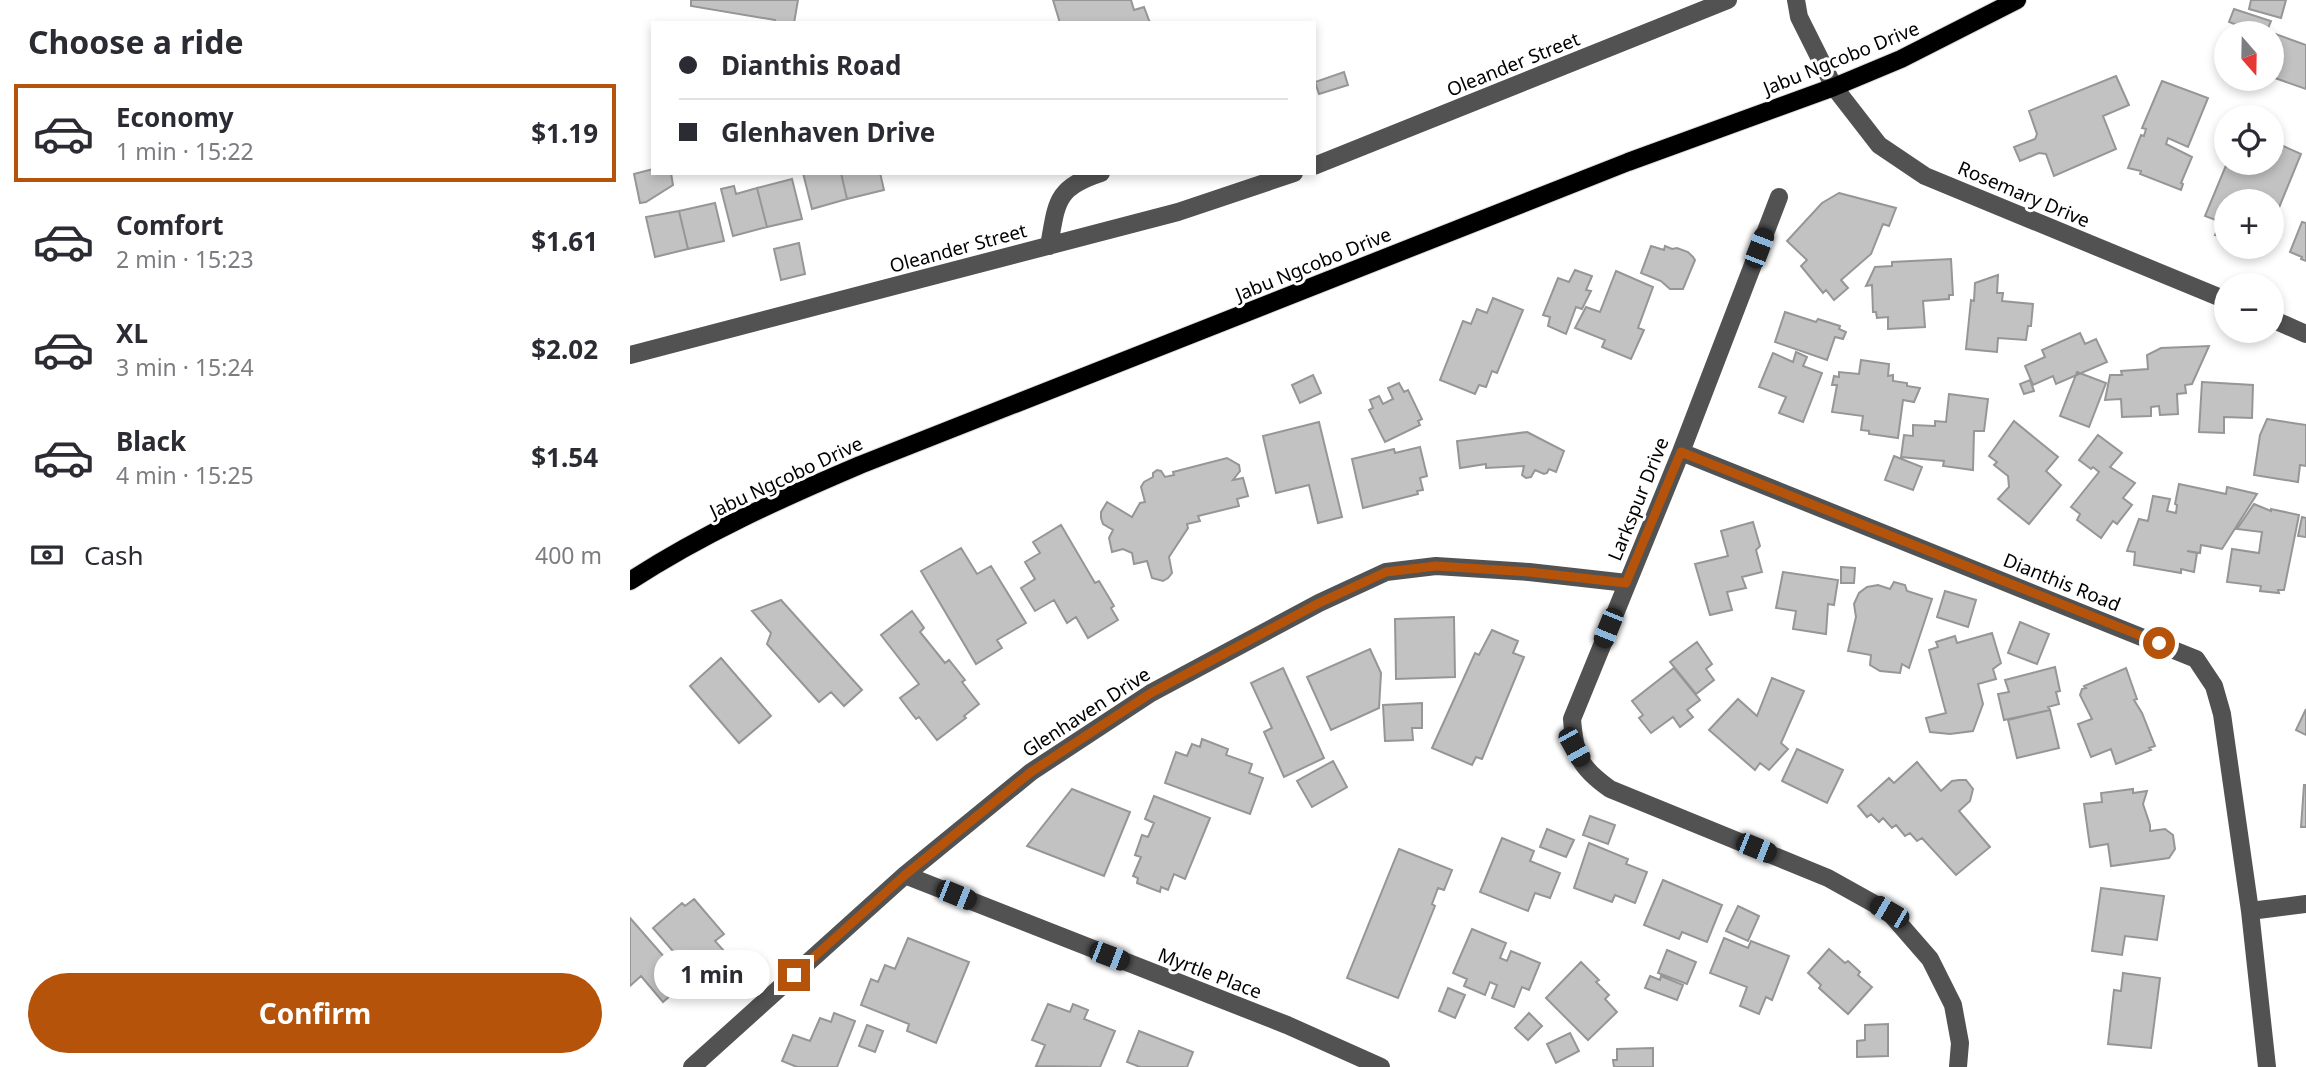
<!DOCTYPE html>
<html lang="en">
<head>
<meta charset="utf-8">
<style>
  :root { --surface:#fff; --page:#f2f2f3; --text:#2b2b33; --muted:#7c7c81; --line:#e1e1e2; --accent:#b45309 }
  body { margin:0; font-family:"Noto Sans",sans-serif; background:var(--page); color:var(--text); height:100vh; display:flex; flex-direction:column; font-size:26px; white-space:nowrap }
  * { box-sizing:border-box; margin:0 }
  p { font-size:23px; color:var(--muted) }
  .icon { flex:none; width:38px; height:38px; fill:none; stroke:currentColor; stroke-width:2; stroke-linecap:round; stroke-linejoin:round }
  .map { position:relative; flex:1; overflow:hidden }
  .side { display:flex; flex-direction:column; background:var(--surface); width:630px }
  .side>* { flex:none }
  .top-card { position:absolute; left:21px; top:21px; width:665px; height:154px; border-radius:0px; box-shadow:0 4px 10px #0003; display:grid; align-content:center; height:154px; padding:0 28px; background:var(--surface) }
  .needle { width:46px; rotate:160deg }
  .tools { position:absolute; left:1584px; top:21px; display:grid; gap:14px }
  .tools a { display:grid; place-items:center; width:70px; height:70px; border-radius:50%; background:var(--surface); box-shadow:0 4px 10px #0003; font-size:35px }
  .end { position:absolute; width:32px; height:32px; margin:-16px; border:9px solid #b45309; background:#fff; box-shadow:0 0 0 4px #fff }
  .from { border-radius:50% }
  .bubble { position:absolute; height:49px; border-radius:24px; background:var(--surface); box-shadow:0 4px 10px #0003; font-size:23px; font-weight:700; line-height:49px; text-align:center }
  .car { position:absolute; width:21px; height:42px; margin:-21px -10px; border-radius:9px; box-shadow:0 0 5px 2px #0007; background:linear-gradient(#222 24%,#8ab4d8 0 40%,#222 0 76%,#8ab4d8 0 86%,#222 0) }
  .top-card b { display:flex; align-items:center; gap:24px; height:66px; font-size:26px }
  .top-card b+b { border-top:2px solid var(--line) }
  .top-card i { width:18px; height:18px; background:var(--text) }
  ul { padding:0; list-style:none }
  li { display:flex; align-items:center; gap:21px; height:98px; margin:0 14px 10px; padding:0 14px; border:4px solid transparent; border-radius:0px }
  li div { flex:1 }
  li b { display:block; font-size:26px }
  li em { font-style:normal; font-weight:700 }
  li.on { border-color:var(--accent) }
  li>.icon { width:63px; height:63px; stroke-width:1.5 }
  h2 { padding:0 28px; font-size:32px; line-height:84px }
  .pay { display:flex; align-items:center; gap:18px; height:77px; padding:0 28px; font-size:26px }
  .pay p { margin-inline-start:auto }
  .action { display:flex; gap:14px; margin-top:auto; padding:14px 28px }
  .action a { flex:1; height:80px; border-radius:42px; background:var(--accent); color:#fff; font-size:28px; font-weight:700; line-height:80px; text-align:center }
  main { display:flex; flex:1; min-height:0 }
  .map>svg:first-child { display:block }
</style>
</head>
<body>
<main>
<section class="side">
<h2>Choose a ride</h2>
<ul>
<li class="on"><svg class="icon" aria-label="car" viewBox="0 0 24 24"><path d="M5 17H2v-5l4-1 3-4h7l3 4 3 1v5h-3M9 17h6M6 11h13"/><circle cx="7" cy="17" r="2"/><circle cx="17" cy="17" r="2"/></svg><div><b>Economy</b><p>1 min · 15:22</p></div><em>$1.19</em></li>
<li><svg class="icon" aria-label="car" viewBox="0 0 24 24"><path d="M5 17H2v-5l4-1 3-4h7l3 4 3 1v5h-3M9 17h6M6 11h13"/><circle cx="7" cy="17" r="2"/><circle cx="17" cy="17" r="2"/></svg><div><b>Comfort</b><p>2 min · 15:23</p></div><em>$1.61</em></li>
<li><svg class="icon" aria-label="car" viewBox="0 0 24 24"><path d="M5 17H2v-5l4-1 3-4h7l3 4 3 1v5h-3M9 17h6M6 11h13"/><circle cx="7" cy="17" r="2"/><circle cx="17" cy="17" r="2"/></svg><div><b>XL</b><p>3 min · 15:24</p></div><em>$2.02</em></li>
<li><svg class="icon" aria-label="car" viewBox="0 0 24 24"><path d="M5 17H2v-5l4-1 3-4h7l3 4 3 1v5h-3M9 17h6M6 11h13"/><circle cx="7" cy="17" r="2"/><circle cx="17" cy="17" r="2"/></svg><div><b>Black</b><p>4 min · 15:25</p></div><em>$1.54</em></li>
</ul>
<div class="pay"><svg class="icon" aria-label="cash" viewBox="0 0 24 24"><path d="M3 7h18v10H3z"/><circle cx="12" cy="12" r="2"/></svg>Cash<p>400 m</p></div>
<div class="action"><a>Confirm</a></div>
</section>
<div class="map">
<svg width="1676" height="1067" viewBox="0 0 1676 1067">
  <rect width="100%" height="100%" fill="#fff"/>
  <path fill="#c2c2c2" stroke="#969696" stroke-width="2" d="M61 0H168L164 23H144L145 20 61 6Z
    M423 0H501L504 10 514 7 520 23H430Z
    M1621 0H1656L1651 18 1619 9Z
    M1604 9 1641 21 1637 31 1676 45V89L1642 77V33H1622L1623 31 1599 22Z
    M714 72 718 85 689 94 685 82Z
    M1486 76 1499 105 1473 116 1486 149 1424 176 1416 154 1409 153 1390 161 1384 147 1405 139 1407 134 1399 111Z
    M1532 81 1578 98 1558 147 1538 138 1536 144 1562 157 1551 183 1553 184 1551 190 1510 174 1511 171 1498 168 1511 135 1514 136 1516 129 1512 128Z
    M1642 141 1671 154 1648 210 1642 207V201H1596V238L1585 235 1591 222 1575 216 1597 163H1642Z
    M23 169V173H41L43 185 16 202 10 203 4 174Z
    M173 173H211L217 199 182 209Z
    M211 173H250L254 190 217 199Z
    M162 179 172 219 137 227 127 188Z
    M104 186 106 194 127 188 137 227 103 236 91 189Z
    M1209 193 1266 208 1259 226 1253 224 1241 254 1211 280 1218 288 1204 300 1196 290 1193 293 1171 266 1177 260 1157 241 1192 203Z
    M85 203 94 241 58 249 49 211Z
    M49 211 58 249 25 257 16 217Z
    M1672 222 1676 223V261L1671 259 1672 257 1660 252Z
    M169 243 175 274 151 280 144 249Z
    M1021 246 1034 250 1035 246 1042 249 1047 248 1058 252 1063 257 1065 260 1053 289H1040L1031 281 1011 273Z
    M1321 259 1323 295H1319V299L1293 301 1295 327 1258 329V317L1247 318 1246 312H1243L1242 285 1236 286 1245 267 1262 266V262Z
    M945 270 962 276 956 290 961 291 952 309 946 307 936 334 918 326 920 317 913 315 928 278 939 282Z
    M986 271 1023 287 1008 328 1014 330 1001 359 972 347 975 340 945 328 956 307 970 312Z
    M1368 275 1367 293H1373L1372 301 1403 304 1401 326H1398L1396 340 1368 338 1367 352 1336 349 1341 300 1344 301 1345 283Z
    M863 298 893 310 867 373 862 371 856 387 849 385 845 394 810 380 833 321 841 324 847 309 857 313Z
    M1155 312 1186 322 1188 319 1210 326 1209 329 1216 332 1213 339 1205 337 1197 360 1145 342Z
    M1450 333 1455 344 1466 339 1477 362 1426 384 1423 376 1403 385 1395 366 1415 357 1412 350Z
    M1579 346 1562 384 1555 385 1556 393 1547 394 1548 414 1530 415 1529 406 1521 407V416L1492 417 1491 399 1475 400 1480 375H1492L1491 371 1518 369 1517 355 1531 348Z
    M1166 352 1177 357 1173 366 1192 373 1173 422 1149 413 1156 397 1129 387 1143 353 1163 362Z
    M1231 360 1259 364 1258 376 1263 375V381L1277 383V386L1290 388 1284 402 1273 400 1268 438 1239 434V431L1231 430 1233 416 1202 412 1207 385H1202L1204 376 1209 377V372L1229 374Z
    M1447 372 1476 383 1459 427 1430 416Z
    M683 375 691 393 670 403 662 385Z
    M1400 380 1404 391 1394 394 1390 384Z
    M1572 382 1623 385 1622 418 1594 417V433L1569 432Z
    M769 383 774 392 778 390 792 419 788 421 790 425 755 442 739 410 743 408 740 400 749 396 753 404 763 399 758 388Z
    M1319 394 1358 399 1354 431H1344L1343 470 1313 466 1314 461 1271 457 1274 435 1283 436V425L1305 426V421L1316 422Z
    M1637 419 1676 425V466L1670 465 1668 482 1624 475 1630 435Z
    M1384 421 1428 457 1416 471 1431 485 1399 524 1368 499 1379 487 1378 476 1364 465 1367 462 1359 456Z
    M689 422 712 517 688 523 679 485 646 493 633 436Z
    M897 432 934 451 926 472 919 469 917 473 914 474 905 470 901 477 896 478 892 475 894 466 856 468V464L830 468 827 441Z
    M1468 435 1492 453 1480 467 1505 483 1493 498 1502 505 1487 524 1483 521 1471 538 1447 520 1450 514 1441 507 1469 472 1463 467 1461 469 1449 460Z
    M790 447 797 476 790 478 793 490 787 491 788 494 733 508 722 459 764 449 765 453Z
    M1264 456 1292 467 1283 490 1255 480Z
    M597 458 609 465 610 471 603 480 613 478 618 496 607 499 609 506 568 516 570 521 557 524 558 528 539 557 542 573 538 578 533 581 522 578 517 561 504 564 502 553 493 549 482 552 479 538 483 530 473 524 471 518V512L477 502 502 517 510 503 515 502 511 487 514 482 523 477V473L527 470 531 471 535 477 544 475 543 472Z
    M1549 484 1596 494 1597 487 1627 494 1592 549 1571 545 1570 553 1557 551 1567 553 1564 572 1551 569V573L1504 565 1505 552 1497 551 1509 519 1518 521 1523 496 1540 499 1537 511 1546 513 1547 505 1545 504Z
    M1624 504 1641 511V509L1669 515 1654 590H1648L1649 593 1630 591 1631 586 1597 582 1602 549 1629 553 1632 532 1607 529Z
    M1672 517 1676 518V537L1668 536Z
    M1123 522 1130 546 1126 550 1132 572 1112 577 1116 588 1097 592 1102 610 1080 615 1065 564 1098 556 1091 531Z
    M431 525 465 583 469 581 484 606 481 608 488 620 458 638 446 617 437 623 424 600 405 611 391 588 405 579 395 562 410 553 403 542Z
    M331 548 347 574 361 566 396 623 367 640 372 648 346 664 291 571Z
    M1211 567 1225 568 1224 583H1211Z
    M1153 572 1208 580 1204 605 1198 604 1196 634 1163 629 1166 611 1146 608Z
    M1264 582 1275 585 1277 591 1302 599 1279 668 1272 664 1270 673 1250 671 1240 665 1241 655 1218 651 1226 617 1224 604 1229 593 1237 587 1248 585 1260 589Z
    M1315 591 1346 600 1338 627 1307 617Z
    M151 600 232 690 214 706 201 692 189 702 137 644 141 633 122 611Z
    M282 611 294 628 290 632 315 663 319 660 335 680 332 682 349 704 334 716 336 718 307 740 289 717 286 719 270 698 289 684 251 635Z
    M824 617 825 677 766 679 765 619Z
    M1390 622 1419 634 1407 664 1378 653Z
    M862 630 888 641 883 653 894 657 852 759 846 757 842 765 802 748 845 653 849 655Z
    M1362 633 1371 663 1363 669 1366 679 1348 684 1353 704 1343 731 1320 734 1300 732 1296 718 1316 713 1299 650 1308 647 1306 642 1325 636 1327 643Z
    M1067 642 1082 664 1076 669 1084 680 1066 694 1040 662Z
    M740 649 751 673 749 708 701 730 677 677Z
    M91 658 141 716 109 743 60 686Z
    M1425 667 1430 691 1426 692 1429 704 1418 707 1420 710 1374 720 1368 694 1379 692 1375 680Z
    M653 668 694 758 654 777 634 732 642 728 621 683Z
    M1044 668 1070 700 1057 710 1063 717 1050 727 1043 717 1021 733 1009 718 1013 715 1002 701Z
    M1496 668 1507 699 1504 700 1512 713 1525 746 1519 748 1521 750 1486 764 1481 749 1461 757 1448 724 1462 719 1450 695 1452 689 1456 688 1454 686Z
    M1142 678 1174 691 1151 743 1158 749 1139 770 1130 763 1125 770 1079 730 1108 699 1127 716Z
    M792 703V728H782L783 740 755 741 753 705Z
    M1676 709V735L1666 730Z
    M1420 710 1429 748 1387 758 1378 720Z
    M572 739 598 749 596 755 622 764 619 773 633 778 620 814 535 783 546 752 557 756 562 744 570 747Z
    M1167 749 1213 770 1197 803 1152 781Z
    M703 761 717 787 682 807 667 781Z
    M1287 762 1311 791 1322 781 1329 780H1336L1343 789 1340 801 1329 811 1360 847 1326 875 1292 838 1287 841 1280 833 1275 836 1266 825 1262 828 1253 818 1249 822 1241 814 1237 817 1228 806 1259 778 1264 783Z
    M1674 785H1676V827H1671Z
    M442 789 500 812 474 876 397 846Z
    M1503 789V793L1517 791 1513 804 1520 825V831L1535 829 1543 835 1545 849 1539 858 1481 866 1478 844 1460 847 1454 804 1472 802 1471 793Z
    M524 796 580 818 555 879 544 874 538 890 531 887 530 892 507 883 508 878 503 876 511 857 505 855 512 835 518 837 524 823 515 819Z
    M960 816 985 825 978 844 953 835Z
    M917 829 944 840 936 857 910 847Z
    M872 838 904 851 900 861 930 873 920 898 905 893 898 911 850 892Z
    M959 843 998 859 996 864 1017 872 1005 903 985 895 982 902 944 888Z
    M769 849 822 870 814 890 808 888 802 904 805 906 768 998 717 978Z
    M1033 880 1092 905 1077 942 1052 932 1049 939 1014 925Z
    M1471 888 1534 896 1527 940 1495 936 1492 955 1462 951Z
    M64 899 94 934 85 941 103 961 74 987 23 928 52 903 55 906Z
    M1108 906 1129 916 1118 941 1096 931Z
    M0 918 56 982 33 1002 11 976 0 986Z
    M842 929 876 943 870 958 877 961 881 951 910 963 899 990 892 987 884 1007 862 998 867 985 860 982 855 995 834 986 837 979 823 973Z
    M278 938 339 962 306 1043 277 1031 279 1024 231 1005 241 979 248 982 255 965 265 969Z
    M1094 938 1118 948 1121 941 1159 956 1142 1000 1136 997 1129 1014 1110 1006 1117 987 1080 973Z
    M1199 949 1215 963 1218 961 1230 972 1228 975 1242 987 1218 1014 1189 988 1191 985 1178 973Z
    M1037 950 1066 962 1057 984 1028 973Z
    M951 962 969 980 966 982 979 995 975 999 987 1012 958 1040 916 998Z
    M1493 973 1530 978 1521 1048 1478 1044 1484 990 1491 991Z
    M1020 976 1030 980 1031 976 1053 985 1047 1000 1015 988Z
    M818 988 835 995 825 1018 809 1011Z
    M418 1004 440 1012 443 1004 458 1010 454 1019 485 1031 470 1067 406 1066 415 1045 402 1040Z
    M204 1013 225 1021 207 1067H167L152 1061 163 1035 180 1041 190 1018 201 1022Z
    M899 1013 912 1026 898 1040 885 1028Z
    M1258 1024V1056L1227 1057V1041L1235 1040V1025Z
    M237 1025 253 1031 245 1052 229 1046Z
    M509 1031 563 1052 557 1067H510L497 1062Z
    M940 1033 949 1051 926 1063 917 1044Z
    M1023 1048V1067H984L983 1060H987V1049Z"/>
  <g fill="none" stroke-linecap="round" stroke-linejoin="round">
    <g stroke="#dbdbdb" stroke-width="20">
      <path id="major" d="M0 581C72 534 150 499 230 465L998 162 1204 87 1271 59 1387 0"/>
    </g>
    <path stroke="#525252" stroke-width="18" d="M1166 0 1169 17 1204 87 1249 145 1295 176 1596 300
      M684 166 1098 0
      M1149 197 1051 452 942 719C945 756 949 767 980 789L1198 878 1259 912 1300 959 1323 1005 1330 1043 1328 1067
      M419 246C427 202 425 188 471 173
      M1642 319 1676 334
      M0 355 548 212 664 173
      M1051 452 1566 659 1584 686 1592 714 1620 911 1637 1067
      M275 875 657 1025 751 1067
      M1620 911 1676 904
      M62 1067 275 875 401 772 521 693 689 603 756 572 806 566 899 572 997 583"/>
    <use href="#major" stroke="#000" stroke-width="18"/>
  </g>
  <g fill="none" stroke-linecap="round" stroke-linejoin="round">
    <path stroke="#b45309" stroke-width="9" d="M164 975 275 875 401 772 521 693 689 603 756 572 806 566 899 572 996 583 1051 452 1529 643"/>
  </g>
  <g text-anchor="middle" stroke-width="6" stroke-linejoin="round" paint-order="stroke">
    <g font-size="19" fill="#000" stroke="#fff">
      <text transform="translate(1211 58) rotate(-22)" y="7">Jabu Ngcobo Drive</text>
      <text transform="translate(883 64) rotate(-22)" y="7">Oleander Street</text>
      <text transform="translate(1394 194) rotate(23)" y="7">Rosemary Drive</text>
      <text transform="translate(328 248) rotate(-15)" y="7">Oleander Street</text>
      <text transform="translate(683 264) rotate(-22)" y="7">Jabu Ngcobo Drive</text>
      <text transform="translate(156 477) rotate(-25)" y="7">Jabu Ngcobo Drive</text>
      <text transform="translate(1008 499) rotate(-68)" y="7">Larkspur Drive</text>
      <text transform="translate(1432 582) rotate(22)" y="7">Dianthis Road</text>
      <text transform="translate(456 712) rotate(-33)" y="7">Glenhaven Drive</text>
      <text transform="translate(580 973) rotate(21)" y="7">Myrtle Place</text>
    </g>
  </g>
</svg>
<div class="tools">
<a><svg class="needle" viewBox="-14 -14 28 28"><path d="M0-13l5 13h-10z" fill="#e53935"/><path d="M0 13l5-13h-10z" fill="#7c7c81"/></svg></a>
<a><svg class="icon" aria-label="locate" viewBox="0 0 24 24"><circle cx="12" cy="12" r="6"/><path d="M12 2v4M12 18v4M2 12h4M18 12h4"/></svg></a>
<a>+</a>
<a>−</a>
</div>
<i class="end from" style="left:1529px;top:643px"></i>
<i class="end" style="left:164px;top:975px"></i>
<div class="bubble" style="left:24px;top:950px;width:116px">1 min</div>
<i class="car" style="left:1129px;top:248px;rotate:21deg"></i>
<i class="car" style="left:978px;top:628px;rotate:202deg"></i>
<i class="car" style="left:944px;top:747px;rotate:151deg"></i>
<i class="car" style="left:1126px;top:848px;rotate:112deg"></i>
<i class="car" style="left:326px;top:895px;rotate:112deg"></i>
<i class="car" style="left:1259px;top:912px;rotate:300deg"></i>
<i class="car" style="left:479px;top:956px;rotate:111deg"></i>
<div class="top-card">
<b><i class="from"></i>Dianthis Road</b>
<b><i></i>Glenhaven Drive</b>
</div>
</div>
</main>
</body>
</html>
